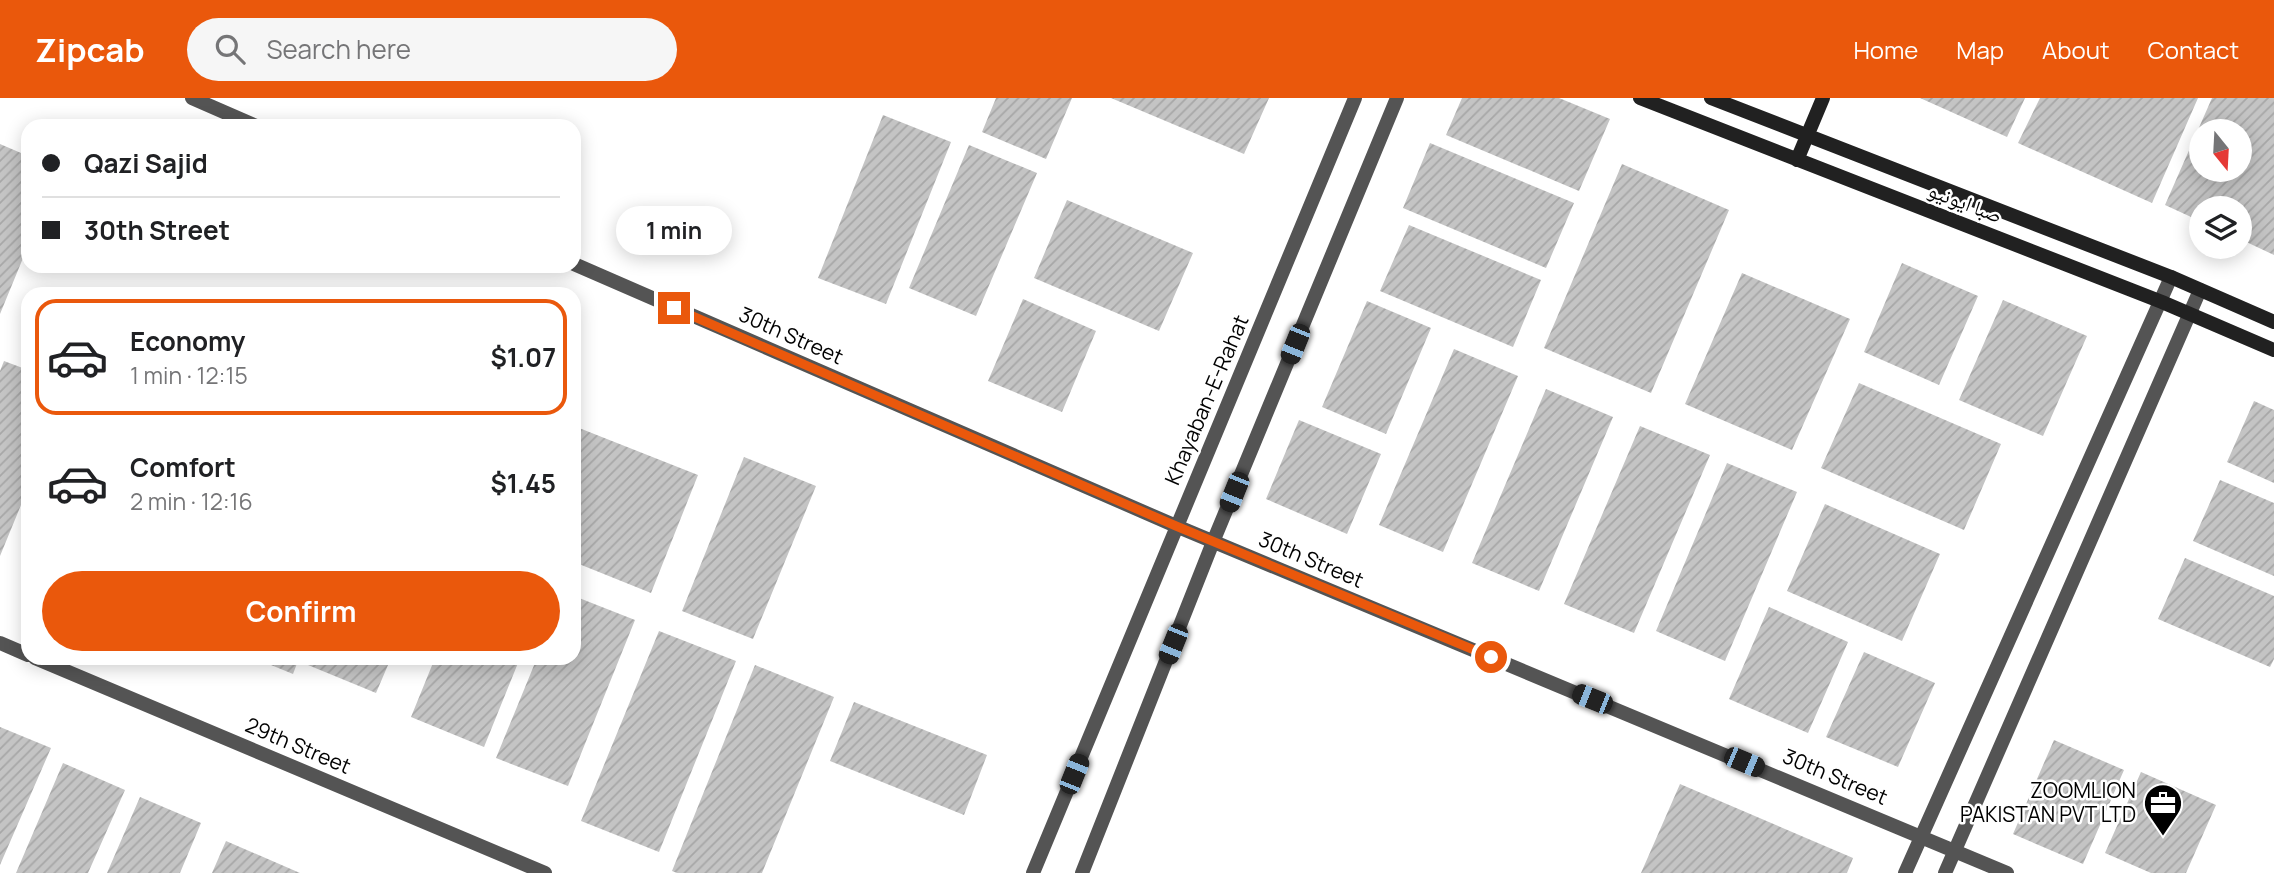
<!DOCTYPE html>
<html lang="en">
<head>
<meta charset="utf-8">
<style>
  :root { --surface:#fff; --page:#f6f6f6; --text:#202124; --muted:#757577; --line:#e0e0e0; --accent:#ea580c }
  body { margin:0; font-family:Manrope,"Noto Naskh Arabic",sans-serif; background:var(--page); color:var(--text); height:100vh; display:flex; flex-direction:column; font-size:26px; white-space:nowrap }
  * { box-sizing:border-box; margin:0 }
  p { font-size:23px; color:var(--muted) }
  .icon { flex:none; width:38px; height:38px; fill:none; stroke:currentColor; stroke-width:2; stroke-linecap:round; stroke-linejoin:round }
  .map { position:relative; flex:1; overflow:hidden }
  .details { position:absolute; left:21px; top:189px; width:560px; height:378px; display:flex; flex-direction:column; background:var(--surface); border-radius:21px; box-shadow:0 4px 18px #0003 }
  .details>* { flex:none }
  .hud { position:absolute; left:21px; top:21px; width:560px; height:154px; border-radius:21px; box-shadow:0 4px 18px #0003; display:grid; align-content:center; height:154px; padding:0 21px; background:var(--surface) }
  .needle { width:46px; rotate:162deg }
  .controls { position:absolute; left:2189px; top:21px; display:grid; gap:14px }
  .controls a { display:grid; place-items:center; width:63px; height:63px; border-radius:50%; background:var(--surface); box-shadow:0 4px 18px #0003; font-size:35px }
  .end { position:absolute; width:32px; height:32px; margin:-16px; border:9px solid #ea580c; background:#fff; box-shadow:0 0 0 4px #fff }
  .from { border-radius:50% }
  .bubble { position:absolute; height:49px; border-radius:24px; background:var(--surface); box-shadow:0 4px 18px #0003; font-size:23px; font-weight:700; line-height:49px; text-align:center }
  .car { position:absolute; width:21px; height:42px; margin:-21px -10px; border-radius:9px; box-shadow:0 0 5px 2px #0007; background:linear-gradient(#222 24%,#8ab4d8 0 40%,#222 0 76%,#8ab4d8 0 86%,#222 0) }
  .hud b { display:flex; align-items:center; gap:24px; height:66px; font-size:26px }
  .hud b+b { border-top:2px solid var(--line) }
  .hud i { width:18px; height:18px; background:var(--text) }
  ul { padding:12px 0 0; list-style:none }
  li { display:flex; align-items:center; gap:21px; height:116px; margin:0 14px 10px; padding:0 7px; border:4px solid transparent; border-radius:21px }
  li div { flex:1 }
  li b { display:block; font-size:26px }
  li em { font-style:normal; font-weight:700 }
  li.selected { border-color:var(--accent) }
  li>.icon { width:63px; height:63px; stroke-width:1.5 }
  .action { display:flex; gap:14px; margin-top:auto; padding:14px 21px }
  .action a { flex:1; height:80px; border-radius:42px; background:var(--accent); color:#fff; font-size:28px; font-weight:700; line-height:80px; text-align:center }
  header { display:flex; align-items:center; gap:42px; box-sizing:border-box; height:98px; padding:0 35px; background:var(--accent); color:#fff }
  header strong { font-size:33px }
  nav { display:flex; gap:38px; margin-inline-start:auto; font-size:24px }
  .search { width:490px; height:63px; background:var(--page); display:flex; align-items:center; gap:18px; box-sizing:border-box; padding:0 24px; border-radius:38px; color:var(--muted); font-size:26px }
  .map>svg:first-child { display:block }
</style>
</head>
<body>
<header>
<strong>Zipcab</strong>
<div class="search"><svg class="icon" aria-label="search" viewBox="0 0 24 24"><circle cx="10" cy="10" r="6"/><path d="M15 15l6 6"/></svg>Search here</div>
<nav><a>Home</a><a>Map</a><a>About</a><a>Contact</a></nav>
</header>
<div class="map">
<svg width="2274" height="775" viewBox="0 0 2274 775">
  <defs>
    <pattern id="building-hatch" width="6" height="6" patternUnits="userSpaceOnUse" patternTransform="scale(1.75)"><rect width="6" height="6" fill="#c4c4c4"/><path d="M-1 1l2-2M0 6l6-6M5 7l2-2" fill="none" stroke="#a7a7a7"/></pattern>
  </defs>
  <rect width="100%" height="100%" fill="#fff"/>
  <path fill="url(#building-hatch)" fill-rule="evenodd" d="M996 0H1072L1046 61 982 34Z
    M1111 0H1269L1244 56Z
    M1462 0H1559L1610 21 1579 93 1446 37Z
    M1920 0H2025L2007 39Z
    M2040 0H2198L2152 105 2018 45Z
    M2212 0H2274V157L2240 141V110H2202V124L2165 107ZM2202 33H2240V72H2202Z
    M883 17 951 44 886 206 818 180Z
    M1430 45 1574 105 1546 170 1403 110Z
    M0 46 28 58V148L0 216Z
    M969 47 1037 75 976 218 909 190Z
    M1622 66 1729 112 1651 295 1544 250Z
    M1067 102 1193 155 1159 233 1034 180Z
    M1409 127 1541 182 1513 249 1380 193Z
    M1902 165 1978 198 1939 287 1864 254Z
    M1742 175 1850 221 1792 352 1685 306Z
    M1023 201 1096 233 1062 314 988 283Z
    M2003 202 2087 238 2043 338 1959 302Z
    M1367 203 1431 230 1386 336 1322 309Z
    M1454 251 1518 278 1443 454 1379 427Z
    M4 263 28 272V390L0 458V273Z
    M1859 285 2001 346 1964 432 1821 370Z
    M1546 291 1613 319 1539 493 1472 465Z
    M2254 303 2274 312V385L2227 364Z
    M1299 322 1381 356 1347 436 1266 401Z
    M574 328 698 377 651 495 574 464Z
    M1640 328 1710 357 1634 535 1564 506Z
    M744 359 816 388 753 541 682 513Z
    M1727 365 1797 394 1725 563 1656 533Z
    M2220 382 2274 405V478L2193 443Z
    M1825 406 1940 456 1902 543 1787 493Z
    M2185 460 2274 498V561L2270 569 2158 521Z
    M574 498 635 522 568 688 496 660 537 560H574Z
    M1769 509 1848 544 1808 635 1729 601Z
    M659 533 736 563 659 754 581 723Z
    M1864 554 1935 585 1898 669 1826 639Z
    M254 560H299L293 576Z
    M311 560H391L376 595 308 567Z
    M435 560H520L484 649 411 619Z
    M755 567 834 599 762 775H677L672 773Z
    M854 604 987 657 964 717 830 663Z
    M0 629 51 650 0 767Z
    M2054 642 2124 672 2083 766 2013 736Z
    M63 665 125 692 88 775H16Z
    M2141 674 2216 707 2186 775H2151L2105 755Z
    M1680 686 1853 760 1847 775H1641Z
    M140 699 201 725 180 775H107Z
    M226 743 300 775H212Z"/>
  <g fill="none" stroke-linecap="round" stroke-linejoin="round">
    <path stroke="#545454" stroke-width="14" d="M192 0 256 28
      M574 166 1176 428 2007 775
      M0 545 28 557
      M35 560 545 775
      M1033 775 1355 0
      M1082 775 1213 444 1397 0
      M1905 775 2171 179
      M1945 775 2200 192"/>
    <path stroke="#212121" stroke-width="14" d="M1640 0 2162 204 2274 252
      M1711 0 2171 179 2274 224
      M1797 62 1823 0"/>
  </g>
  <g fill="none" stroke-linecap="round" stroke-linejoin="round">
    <path stroke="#ea580c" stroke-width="9" d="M674 210 1176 428 1491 559"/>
  </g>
  <defs>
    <g id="office-pin" transform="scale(2.0125)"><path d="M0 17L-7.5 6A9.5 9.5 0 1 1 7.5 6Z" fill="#000" stroke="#fff"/><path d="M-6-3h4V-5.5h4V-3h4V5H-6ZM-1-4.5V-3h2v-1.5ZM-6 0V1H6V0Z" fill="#fff"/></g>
  </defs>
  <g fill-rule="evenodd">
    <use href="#office-pin" x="2163" y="705"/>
  </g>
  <g text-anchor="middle" stroke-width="5" stroke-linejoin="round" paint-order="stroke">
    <g font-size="21" fill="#000" stroke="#fff">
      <text transform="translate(1965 105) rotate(21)" y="7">صبا ایونیو</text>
      <text transform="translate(791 238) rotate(24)" y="7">30th Street</text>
      <text transform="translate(1207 302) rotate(-67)" y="7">Khayaban-E-Rahat</text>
      <text transform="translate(1311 462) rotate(23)" y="7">30th Street</text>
      <text transform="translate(298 648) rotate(23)" y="7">29th Street</text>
      <text transform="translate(1835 679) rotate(23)" y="7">30th Street</text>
    </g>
    <g font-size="21" fill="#000" stroke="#fff" text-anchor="end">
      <text x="2136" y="700">ZOOMLION<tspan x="2136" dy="24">PAKISTAN PVT LTD</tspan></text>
    </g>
  </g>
</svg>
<div class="controls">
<a><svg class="needle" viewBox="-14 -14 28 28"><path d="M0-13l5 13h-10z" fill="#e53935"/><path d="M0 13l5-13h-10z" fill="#757577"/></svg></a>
<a><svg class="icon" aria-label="layers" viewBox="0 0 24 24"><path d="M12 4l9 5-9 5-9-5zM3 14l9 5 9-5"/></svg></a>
</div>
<i class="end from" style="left:1491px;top:559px"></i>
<i class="end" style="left:674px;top:210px"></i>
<div class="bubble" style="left:616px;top:108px;width:116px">1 min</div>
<i class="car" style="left:1295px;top:246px;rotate:202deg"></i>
<i class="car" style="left:1234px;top:394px;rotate:202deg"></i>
<i class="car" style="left:1173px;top:546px;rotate:202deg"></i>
<i class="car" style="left:1592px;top:601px;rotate:292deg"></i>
<i class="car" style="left:1744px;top:664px;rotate:113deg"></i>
<i class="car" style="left:1074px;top:676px;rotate:22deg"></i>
<div class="hud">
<b><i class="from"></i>Qazi Sajid</b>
<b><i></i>30th Street</b>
</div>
<section class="details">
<ul>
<li class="selected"><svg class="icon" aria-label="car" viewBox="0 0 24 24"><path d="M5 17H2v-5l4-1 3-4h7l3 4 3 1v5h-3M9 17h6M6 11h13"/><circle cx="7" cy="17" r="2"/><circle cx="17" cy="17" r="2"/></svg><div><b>Economy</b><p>1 min · 12:15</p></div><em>$1.07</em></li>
<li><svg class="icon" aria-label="car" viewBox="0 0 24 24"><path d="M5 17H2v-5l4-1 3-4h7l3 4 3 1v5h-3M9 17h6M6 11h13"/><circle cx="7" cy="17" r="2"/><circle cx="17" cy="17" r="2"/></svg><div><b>Comfort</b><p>2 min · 12:16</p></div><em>$1.45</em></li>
</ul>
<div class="action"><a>Confirm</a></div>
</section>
</div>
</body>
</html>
